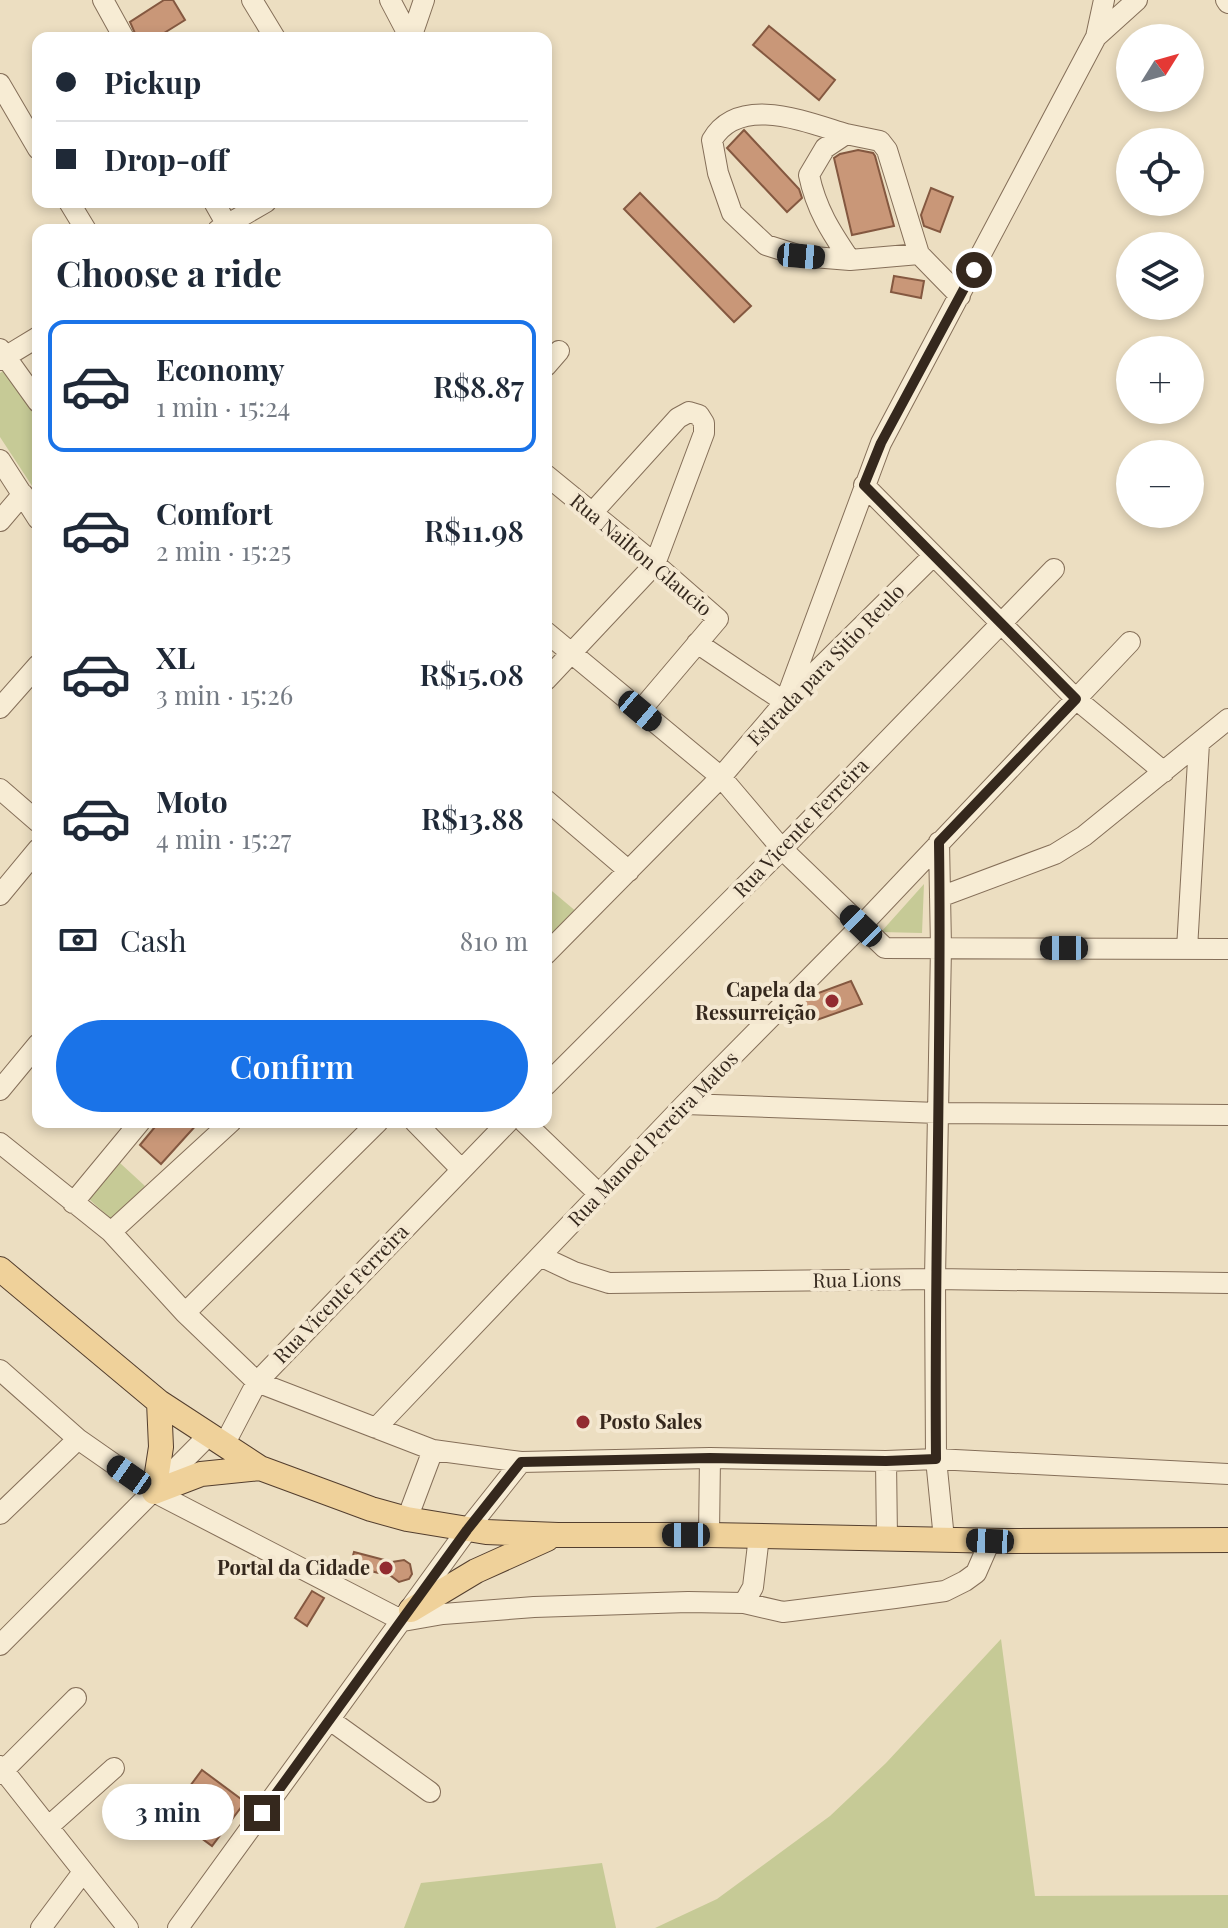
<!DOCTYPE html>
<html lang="en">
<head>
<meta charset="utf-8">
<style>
  :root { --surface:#fff; --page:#f6f6f7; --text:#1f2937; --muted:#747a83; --line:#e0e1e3; --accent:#1a73e8 }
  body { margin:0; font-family:"Playfair Display",serif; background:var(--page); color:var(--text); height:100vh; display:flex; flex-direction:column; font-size:30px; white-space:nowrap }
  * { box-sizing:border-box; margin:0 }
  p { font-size:26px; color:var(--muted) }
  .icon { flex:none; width:44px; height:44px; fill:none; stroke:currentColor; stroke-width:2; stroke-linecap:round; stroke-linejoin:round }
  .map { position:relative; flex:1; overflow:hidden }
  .details { position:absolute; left:32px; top:224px; width:520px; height:904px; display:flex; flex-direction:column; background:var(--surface); border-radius:16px; box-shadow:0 4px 12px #0003 }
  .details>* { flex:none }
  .hud { position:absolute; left:32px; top:32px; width:520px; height:176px; border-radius:16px; box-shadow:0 4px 12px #0003; display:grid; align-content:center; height:176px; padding:0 24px; background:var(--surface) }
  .needle { width:52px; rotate:53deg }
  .buttons { position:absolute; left:1116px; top:24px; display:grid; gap:16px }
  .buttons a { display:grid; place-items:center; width:88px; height:88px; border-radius:50%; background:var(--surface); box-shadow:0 4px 12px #0003; font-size:40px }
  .end { position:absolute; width:36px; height:36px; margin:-18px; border:10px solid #35281d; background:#fff; box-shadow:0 0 0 4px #fff }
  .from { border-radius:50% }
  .bubble { position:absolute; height:56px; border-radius:28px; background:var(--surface); box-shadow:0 4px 12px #0003; font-size:26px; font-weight:600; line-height:56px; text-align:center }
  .car { position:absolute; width:24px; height:48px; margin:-24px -12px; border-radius:10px; box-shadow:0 0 6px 2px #0007; background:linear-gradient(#222 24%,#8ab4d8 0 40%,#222 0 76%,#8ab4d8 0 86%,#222 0) }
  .hud b { display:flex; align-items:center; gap:28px; height:76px; font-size:30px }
  .hud b+b { border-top:2px solid var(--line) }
  .hud i { width:20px; height:20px; background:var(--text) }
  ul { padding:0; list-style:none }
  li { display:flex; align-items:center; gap:24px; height:132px; margin:0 16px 12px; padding:0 8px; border:4px solid transparent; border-radius:16px }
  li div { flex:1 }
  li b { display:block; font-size:30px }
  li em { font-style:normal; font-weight:600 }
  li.current { border-color:var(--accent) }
  li>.icon { width:72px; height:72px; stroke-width:1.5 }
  h2 { padding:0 24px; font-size:36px; line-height:96px }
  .pay { display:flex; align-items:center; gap:20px; height:88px; padding:0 24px; font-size:30px }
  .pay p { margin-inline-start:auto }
  .primary-button { display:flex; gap:16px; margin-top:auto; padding:16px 24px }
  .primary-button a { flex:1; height:92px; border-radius:48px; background:var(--accent); color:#fff; font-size:32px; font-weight:600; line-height:92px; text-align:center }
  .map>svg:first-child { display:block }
</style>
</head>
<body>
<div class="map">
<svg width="1228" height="1928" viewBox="0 0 1228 1928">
  <rect width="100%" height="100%" fill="#ecdec1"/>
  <path fill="#c6ca96" d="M3 371 38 419V495L0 437V373Z
    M924 884 922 933 881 932Z
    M546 886 578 913 546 943Z
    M120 1163 145 1186 111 1219 89 1199Z
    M1001 1639 1035 1896 1228 1895V1928H655L717 1899 830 1816 886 1763Z
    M602 1863 616 1928H404L421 1883Z"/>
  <path fill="#c99778" stroke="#845840" stroke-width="2" d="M164 0H173L185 20 156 38H137L130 22Z
    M769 26 835 80 819 100 753 45Z
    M744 130 799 189 802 198 787 212 727 148Z
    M858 150 873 153 875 156 894 226 852 235 834 158 840 154Z
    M931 188 953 197 940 232 924 226 921 215Z
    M640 193 751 306 734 322 624 209Z
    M894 276 924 281 921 298 891 292Z
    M851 981 862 1004 811 1022 804 1002 810 996Z
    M159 1122H199L161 1164 140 1145Z
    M354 1552 392 1562 404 1560 410 1564 412 1574 409 1579 399 1582 391 1576 350 1566Z
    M312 1591 324 1598 307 1626 295 1618Z
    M202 1770 245 1802 212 1846 169 1814Z"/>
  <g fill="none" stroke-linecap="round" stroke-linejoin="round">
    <g stroke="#856f59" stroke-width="22">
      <path id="minor" d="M103 0 124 38
        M252 0 275 38
        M390 0 410 38
        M1226 0 1228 3
        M1096 37 1137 0
        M411 38 424 0
        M0 84 38 149
        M846 134C806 122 739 94 712 140L718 173 732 213 766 245 801 256 850 260 919 254 960 296
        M69 202 86 230
        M214 202 227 225
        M218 230 266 202
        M850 260C831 232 816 209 809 175L825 148 846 134 880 141 887 150 919 254
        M0 349 38 402
        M0 360 38 337
        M546 366 559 351
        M0 460 38 519
        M546 475 655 564 718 619 640 711
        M864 485 1076 699 1164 772
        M0 521 23 494
        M546 632 721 777 782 849 885 948 1228 949
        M697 643 785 702
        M546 680 655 564 704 433V423L699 415 689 412 678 418 593 512
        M785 702 881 443 1096 37 1104 0
        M0 708 38 665
        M0 789 38 822
        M546 800 629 871
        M939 842 941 947 935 1279 936 1459 944 1539
        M0 895 38 849
        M940 897 1055 854 1084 836 1228 719
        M1187 949 1199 743
        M546 954 721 777 785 702 933 556
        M546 1085 782 849 1054 569
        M0 1090 38 1044
        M685 1104 938 1113 1228 1115
        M415 1122 461 1169
        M524 1122 599 1194
        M0 1143 111 1232 185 1313 257 1382 433 1450 521 1462 710 1458 886 1461 936 1459 1228 1474
        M73 1203 140 1122
        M111 1232 231 1122
        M540 1256 574 1272 609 1283 935 1279 1228 1283
        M185 1313 378 1122
        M0 1370 78 1439 154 1492 403 1621
        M376 1428 685 1104 861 926 1130 642
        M224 1445 257 1382 508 1122
        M886 1461 887 1538
        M0 1514 78 1439
        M407 1519 433 1450
        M709 1535 710 1458
        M744 1603 753 1587 759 1536
        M403 1621 443 1614 534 1607 688 1602 744 1603 783 1612 895 1598 945 1591 965 1581 976 1573 990 1541
        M0 1645 208 1436
        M330 1720 430 1792
        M0 1766 128 1928
        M0 1774 76 1698
        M48 1827 114 1768
        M41 1928 83 1872
        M178 1928 467 1530 521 1462"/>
    </g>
    <g stroke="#533e2e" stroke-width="26">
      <path id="major" d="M0 1269 159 1402 260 1468 371 1509 407 1519 486 1532 558 1535H709L1005 1541 1228 1540
        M154 1492 201 1474 260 1468
        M154 1492 161 1447 159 1402
        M411 1610 476 1571 547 1539"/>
    </g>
    <path stroke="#856f59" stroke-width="3" stroke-dasharray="6 4" stroke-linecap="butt" d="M546 903V910"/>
    <use href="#minor" stroke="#f7ecd4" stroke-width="20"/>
    <use href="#major" stroke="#efd19a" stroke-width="24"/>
  </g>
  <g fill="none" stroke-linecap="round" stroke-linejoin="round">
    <path stroke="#35281d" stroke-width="10" d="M262 1813 467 1530 521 1462 710 1458 886 1461 936 1459C934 1253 942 1048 939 842L1076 699 864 485 881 443 974 270"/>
  </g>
  <g fill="#922b30" stroke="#f4e8d1" stroke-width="3">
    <circle cx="832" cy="1001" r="8"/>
    <circle cx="583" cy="1422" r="8"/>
    <circle cx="386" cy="1568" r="8"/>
  </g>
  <g text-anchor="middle" stroke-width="8" stroke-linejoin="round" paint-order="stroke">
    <g font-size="20" fill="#35281d" stroke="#f4e8d1">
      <text transform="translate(641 555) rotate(40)" y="7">Rua Nailton Glaucio</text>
      <text transform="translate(826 665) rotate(-46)" y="7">Estrada para Sitio Reulo</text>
      <text transform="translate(801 828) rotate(-46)" y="7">Rua Vicente Ferreira</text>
      <text transform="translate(653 1139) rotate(-46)" y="7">Rua Manoel Pereira Matos</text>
      <text transform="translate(857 1280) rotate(-1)" y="7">Rua Lions</text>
      <text transform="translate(341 1294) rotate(-46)" y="7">Rua Vicente Ferreira</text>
    </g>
    <g font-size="20" font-weight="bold" fill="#35281d" stroke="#f4e8d1" text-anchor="end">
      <text x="816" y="997">Capela da<tspan x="816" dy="23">Ressurreição</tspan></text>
      <text x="599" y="1429" text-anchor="start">Posto Sales</text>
      <text x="370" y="1575">Portal da Cidade</text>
    </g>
  </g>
</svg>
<div class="buttons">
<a><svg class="needle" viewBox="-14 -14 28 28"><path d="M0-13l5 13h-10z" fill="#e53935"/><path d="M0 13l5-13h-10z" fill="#747a83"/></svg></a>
<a><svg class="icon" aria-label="locate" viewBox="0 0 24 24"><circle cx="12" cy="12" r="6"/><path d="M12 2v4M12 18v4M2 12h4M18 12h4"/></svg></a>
<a><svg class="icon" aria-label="layers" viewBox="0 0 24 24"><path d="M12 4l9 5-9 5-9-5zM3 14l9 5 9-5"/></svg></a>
<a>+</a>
<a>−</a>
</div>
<i class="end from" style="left:974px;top:270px"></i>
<i class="end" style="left:262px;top:1813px"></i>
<div class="bubble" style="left:102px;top:1784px;width:132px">3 min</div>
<i class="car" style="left:801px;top:256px;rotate:95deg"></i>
<i class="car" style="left:640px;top:711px;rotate:130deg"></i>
<i class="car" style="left:861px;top:926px;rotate:314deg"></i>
<i class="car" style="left:1064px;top:948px;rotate:270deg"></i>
<i class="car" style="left:129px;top:1475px;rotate:305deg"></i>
<i class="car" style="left:686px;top:1535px;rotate:270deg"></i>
<i class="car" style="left:990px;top:1541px;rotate:272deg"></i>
<div class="hud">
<b><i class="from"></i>Pickup</b>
<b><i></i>Drop-off</b>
</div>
<section class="details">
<h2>Choose a ride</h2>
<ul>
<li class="current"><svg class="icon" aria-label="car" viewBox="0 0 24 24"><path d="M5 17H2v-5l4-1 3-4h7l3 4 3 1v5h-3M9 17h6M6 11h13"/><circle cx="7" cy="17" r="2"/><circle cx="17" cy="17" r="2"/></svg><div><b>Economy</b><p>1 min · 15:24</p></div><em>R$8.87</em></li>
<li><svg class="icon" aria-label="car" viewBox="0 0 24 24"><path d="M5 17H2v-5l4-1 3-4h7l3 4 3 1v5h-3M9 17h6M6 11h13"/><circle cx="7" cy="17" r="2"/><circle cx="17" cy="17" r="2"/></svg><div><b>Comfort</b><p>2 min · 15:25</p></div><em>R$11.98</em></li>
<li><svg class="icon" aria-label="car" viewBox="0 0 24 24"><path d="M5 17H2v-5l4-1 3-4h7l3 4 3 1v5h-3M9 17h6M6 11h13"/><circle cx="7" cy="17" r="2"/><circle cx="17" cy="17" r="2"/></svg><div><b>XL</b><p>3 min · 15:26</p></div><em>R$15.08</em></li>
<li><svg class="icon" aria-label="car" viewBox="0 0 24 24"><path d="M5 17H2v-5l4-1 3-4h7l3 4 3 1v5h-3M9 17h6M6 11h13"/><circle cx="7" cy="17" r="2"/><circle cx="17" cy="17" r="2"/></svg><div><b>Moto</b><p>4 min · 15:27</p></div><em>R$13.88</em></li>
</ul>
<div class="pay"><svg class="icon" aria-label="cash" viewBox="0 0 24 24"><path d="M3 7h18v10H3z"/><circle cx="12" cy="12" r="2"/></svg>Cash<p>810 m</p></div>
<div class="primary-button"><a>Confirm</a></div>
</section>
</div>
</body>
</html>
